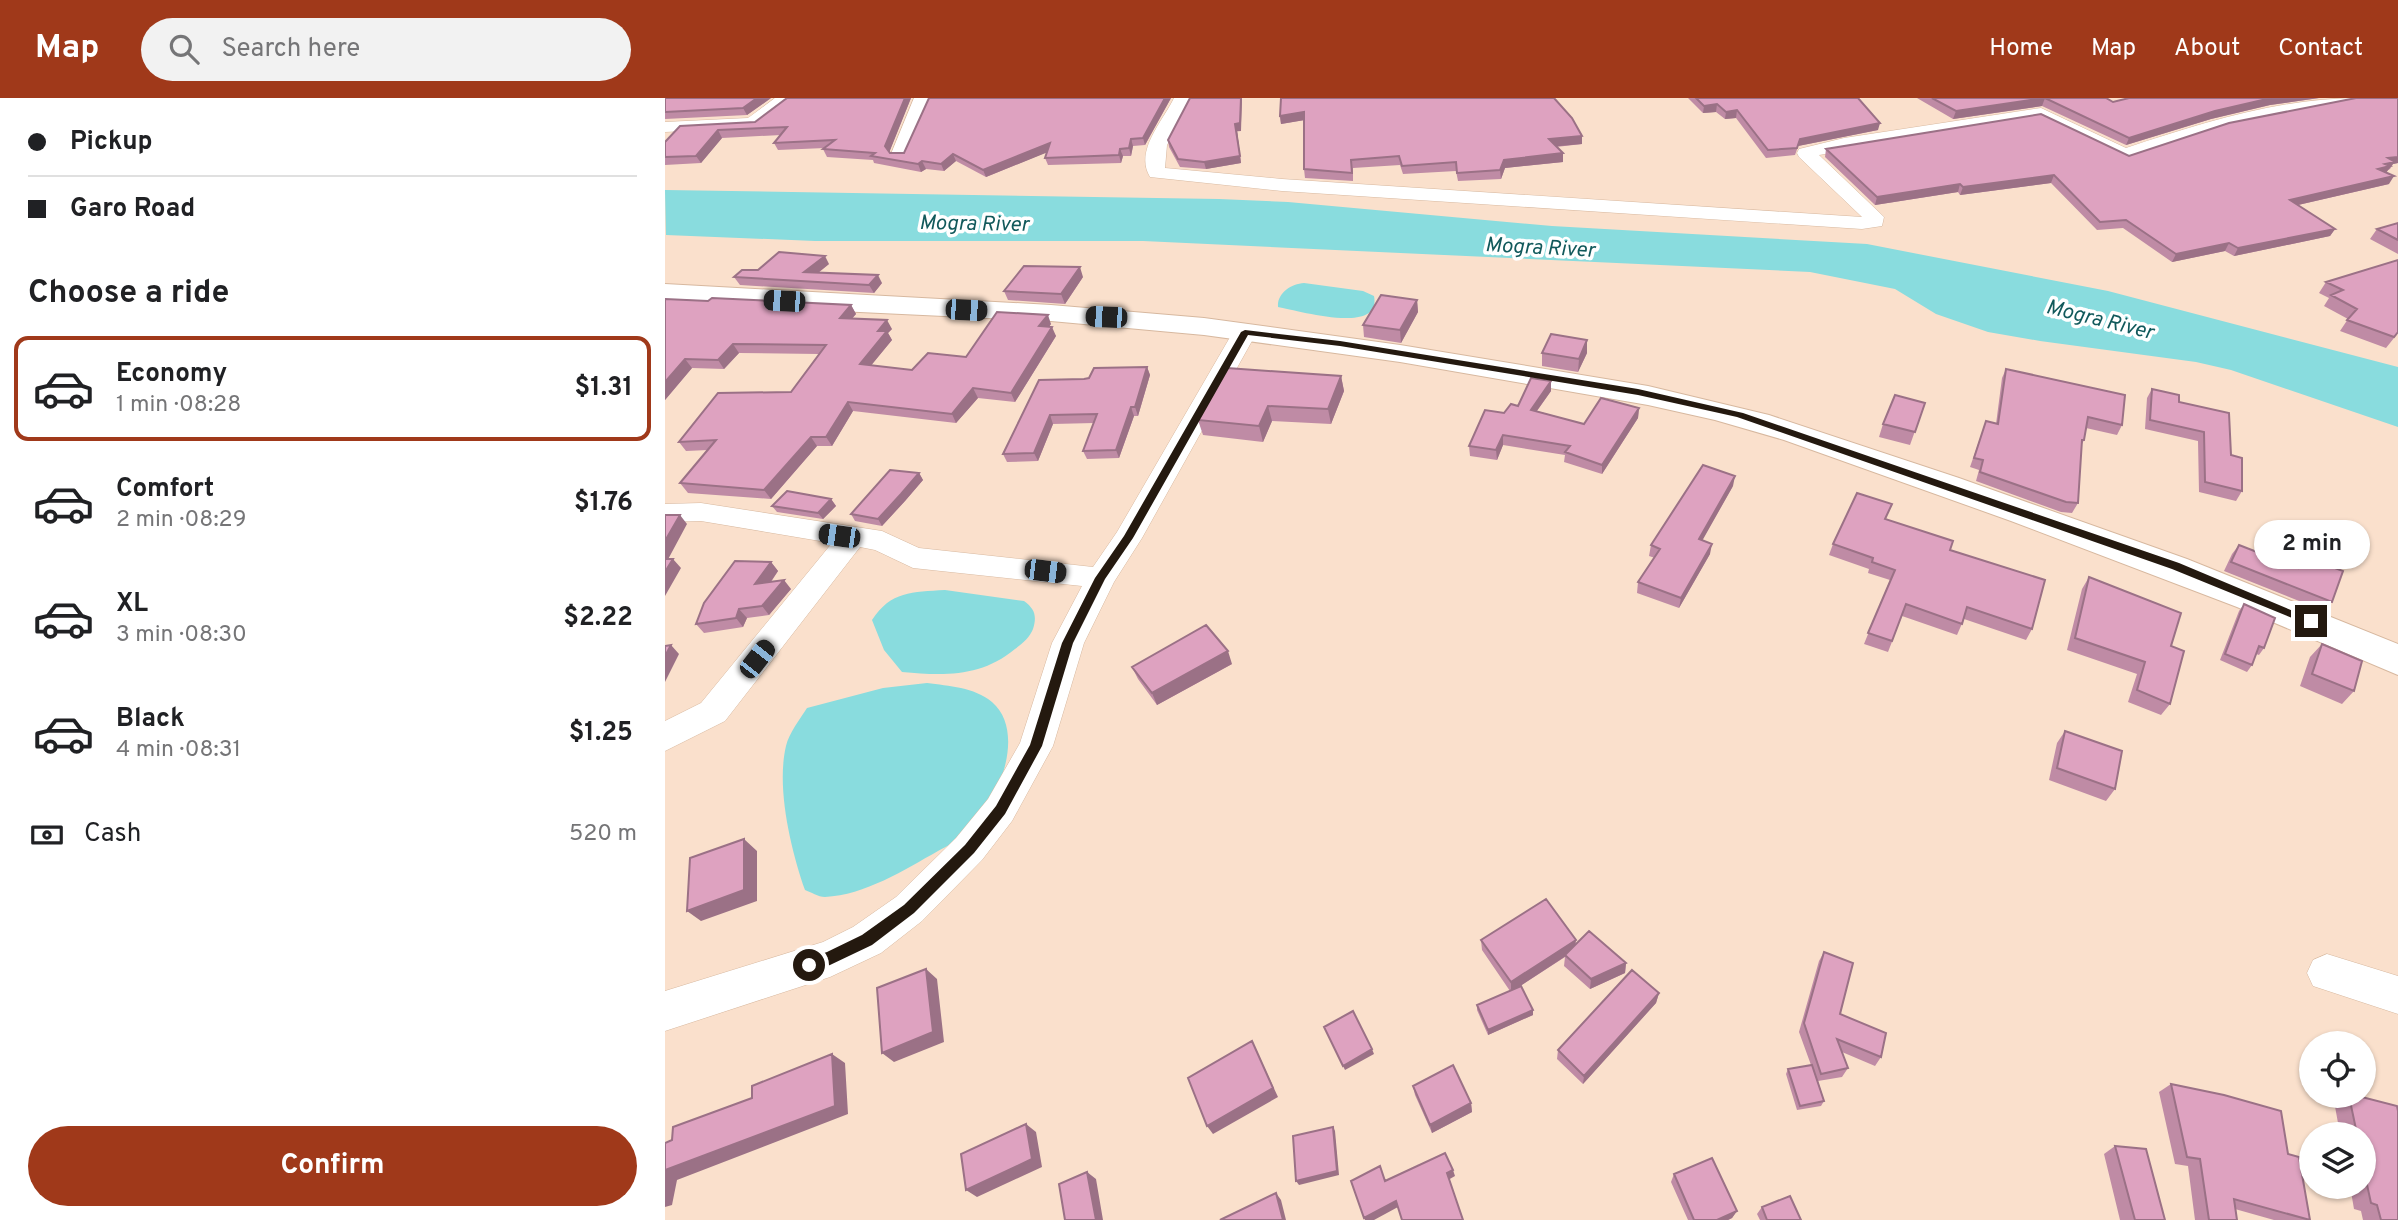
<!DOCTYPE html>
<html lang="en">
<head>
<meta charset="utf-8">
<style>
  :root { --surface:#fff; --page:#f2f2f2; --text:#202124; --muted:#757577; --line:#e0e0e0; --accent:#a0391a }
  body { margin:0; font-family:Overpass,sans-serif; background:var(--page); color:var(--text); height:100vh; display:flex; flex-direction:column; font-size:26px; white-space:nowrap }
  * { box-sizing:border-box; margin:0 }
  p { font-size:23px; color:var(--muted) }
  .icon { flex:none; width:38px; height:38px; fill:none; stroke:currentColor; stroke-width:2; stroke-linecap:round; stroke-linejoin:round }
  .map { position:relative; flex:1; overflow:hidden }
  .sheet { display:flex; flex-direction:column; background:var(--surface); width:665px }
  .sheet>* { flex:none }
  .guide { display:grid; align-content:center; height:154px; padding:0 28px; background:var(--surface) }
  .tools { position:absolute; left:1634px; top:933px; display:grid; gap:14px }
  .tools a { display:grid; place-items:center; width:77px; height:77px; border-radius:50%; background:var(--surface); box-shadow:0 2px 5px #0004; font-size:35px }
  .end { position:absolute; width:32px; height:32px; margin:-16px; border:9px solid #24190f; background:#fff; box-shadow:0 0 0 4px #fff }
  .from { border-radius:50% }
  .bubble { position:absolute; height:49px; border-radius:24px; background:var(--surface); box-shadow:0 2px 5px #0004; font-size:23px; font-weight:700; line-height:49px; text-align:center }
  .car { position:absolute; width:21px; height:42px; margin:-21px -10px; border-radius:9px; box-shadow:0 0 5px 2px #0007; background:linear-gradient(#222 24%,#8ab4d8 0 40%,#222 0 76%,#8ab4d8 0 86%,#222 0) }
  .guide b { display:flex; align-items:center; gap:24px; height:66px; font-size:26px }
  .guide b+b { border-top:2px solid var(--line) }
  .guide i { width:18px; height:18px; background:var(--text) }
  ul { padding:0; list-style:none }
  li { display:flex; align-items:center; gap:21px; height:105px; margin:0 14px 10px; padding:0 14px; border:4px solid transparent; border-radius:14px }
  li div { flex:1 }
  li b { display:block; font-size:26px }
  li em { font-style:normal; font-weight:700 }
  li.active { border-color:var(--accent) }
  li>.icon { width:63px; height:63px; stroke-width:1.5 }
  h2 { padding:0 28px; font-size:32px; line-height:84px }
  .pay { display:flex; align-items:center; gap:18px; height:77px; padding:0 28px; font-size:26px }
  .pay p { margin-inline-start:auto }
  .primary-button { display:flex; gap:14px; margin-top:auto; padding:14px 28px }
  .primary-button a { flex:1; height:80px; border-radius:42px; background:var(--accent); color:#fff; font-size:28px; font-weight:700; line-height:80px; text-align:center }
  header { display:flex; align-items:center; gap:42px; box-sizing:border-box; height:98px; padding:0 35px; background:var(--accent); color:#fff }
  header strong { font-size:33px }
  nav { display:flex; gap:38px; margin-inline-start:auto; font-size:24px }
  .search { width:490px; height:63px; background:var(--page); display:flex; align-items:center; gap:18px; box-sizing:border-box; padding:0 24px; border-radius:38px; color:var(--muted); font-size:26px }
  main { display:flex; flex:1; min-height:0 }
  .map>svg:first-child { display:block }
</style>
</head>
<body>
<header>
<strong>Map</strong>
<div class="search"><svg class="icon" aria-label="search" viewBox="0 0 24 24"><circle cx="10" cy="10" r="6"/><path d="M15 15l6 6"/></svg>Search here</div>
<nav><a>Home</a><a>Map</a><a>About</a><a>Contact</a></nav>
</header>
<main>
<section class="sheet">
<div class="guide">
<b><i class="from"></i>Pickup</b>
<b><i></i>Garo Road</b>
</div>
<h2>Choose a ride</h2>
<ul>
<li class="active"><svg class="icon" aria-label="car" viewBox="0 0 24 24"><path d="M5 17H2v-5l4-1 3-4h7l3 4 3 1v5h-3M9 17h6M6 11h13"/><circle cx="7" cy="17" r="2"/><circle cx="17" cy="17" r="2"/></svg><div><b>Economy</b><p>1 min · 08:28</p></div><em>$1.31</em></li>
<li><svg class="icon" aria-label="car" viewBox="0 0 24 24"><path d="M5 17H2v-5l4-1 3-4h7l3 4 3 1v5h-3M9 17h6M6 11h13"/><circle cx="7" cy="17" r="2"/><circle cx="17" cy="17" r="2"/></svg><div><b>Comfort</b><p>2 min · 08:29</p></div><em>$1.76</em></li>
<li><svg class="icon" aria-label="car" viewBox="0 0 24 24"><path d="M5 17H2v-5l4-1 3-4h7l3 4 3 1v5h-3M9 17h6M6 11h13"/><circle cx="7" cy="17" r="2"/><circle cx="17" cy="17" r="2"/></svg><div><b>XL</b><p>3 min · 08:30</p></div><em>$2.22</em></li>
<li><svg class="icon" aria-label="car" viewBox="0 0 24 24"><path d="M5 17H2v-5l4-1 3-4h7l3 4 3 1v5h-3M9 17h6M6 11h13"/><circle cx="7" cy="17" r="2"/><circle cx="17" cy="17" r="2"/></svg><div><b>Black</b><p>4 min · 08:31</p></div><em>$1.25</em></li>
</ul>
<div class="pay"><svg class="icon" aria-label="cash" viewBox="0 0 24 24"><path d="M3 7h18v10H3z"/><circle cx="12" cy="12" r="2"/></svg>Cash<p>520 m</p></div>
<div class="primary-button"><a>Confirm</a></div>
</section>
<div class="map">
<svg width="1733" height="1122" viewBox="0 0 1733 1122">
  <rect width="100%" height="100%" fill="#fae0cc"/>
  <path fill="#89dcde" d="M0 92 554 101 623 104 887 128 1202 146 1443 193 1733 269V329L1566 272 1531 264 1375 243 1323 234 1271 216 1230 191 1145 174 478 143H150L1 137Z
    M639 185 698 193 709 198C717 238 631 212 613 209 612 195 626 186 639 185Z
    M280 492 359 503C370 511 372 518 368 531 365 539 357 546 350 551 316 579 280 578 237 574L219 552 207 522C226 493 247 494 280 492Z
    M262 585C284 588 309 589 327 604 364 636 330 711 300 737 293 744 281 748 273 753 239 772 200 797 160 799 153 799 146 794 140 792 126 752 111 690 121 648 124 635 135 621 142 610L218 590Z"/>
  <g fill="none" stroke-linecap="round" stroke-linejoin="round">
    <g stroke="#d7b89f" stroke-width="1">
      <path id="minor" d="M110 0H130L94 29 0 34V24L83 20Z
        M249 0H267L244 56 242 60H228L226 56Z
        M509 0H527L502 47 500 70 617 81 1197 119 1134 59 1132 55 1134 51 1179 40 1376 10 1461 50C1537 25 1614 0 1695 0L1686 5 1560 30 1460 63 1374 21 1154 57 1219 119 1217 128 1197 131 617 93 485 79C469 53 498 23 509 0Z
        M580 227 588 229 592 234 477 440 449 484 419 545 388 648 347 723 317 762 257 823 216 855 165 879 0 933V893L158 844 188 829 231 799 291 740 323 701 355 645 387 545 417 488 248 470 210 452 195 449 60 623 0 653V623L36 605 167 445 36 423 0 424V406L36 405 217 433 254 450 428 469 452 434 568 234 572 229Z
        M1662 856 1733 878V916L1648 888 1642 875 1648 862Z"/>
    </g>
    <g stroke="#d7b89f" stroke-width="2">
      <path id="tertiary" d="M0 186 386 207 539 220 735 247 983 288 1104 317 1294 380 1522 461 1733 546V577L1572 509 1346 423 1119 342 1050 322 983 307 735 264 539 237 386 223 110 210 0 202Z"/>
    </g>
    <use href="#minor" fill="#fff" fill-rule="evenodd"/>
    <use href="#tertiary" fill="#fff" fill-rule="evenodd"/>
  </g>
  <path fill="#bf8ba5" d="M0 0H106L82 17 0 21Z
    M122 0H246L224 54 225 55H239L264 0H506L480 47 468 48 466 58H458L456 65 383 67 380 60 382 54 321 79 291 63 279 73 261 71 256 74 209 65 208 62 162 59 158 51 160 50 113 52 109 45 116 37 57 40 36 65 0 67V44L90 24Z
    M1023 0H1193L1213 32 1133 48 1130 57 1101 60 1071 20 1060 21 1051 14 1038 15Z
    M1252 0H1441L1448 4 1464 0H1654L1605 7 1546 21 1461 47 1377 8 1288 21Z
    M1733 0V65L1728 66 1725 71 1723 72 1721 74 1724 86 1633 107 1670 131 1665 138 1569 158 1560 153 1507 164 1458 130 1432 132 1386 85 1295 97 1293 94 1210 107 1160 59 1161 51 1464 58Z
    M615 18 917 46 891 49 898 55V64L840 70 836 81 793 83 791 73 738 76 735 67 688 70V83L640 80 639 71V22L616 26Z
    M572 33 576 65 541 71 515 69 504 49 503 42 576 33Z
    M1733 125V156L1705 141 1712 131Z
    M1733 162V235L1721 250 1675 233 1683 221 1659 208 1664 200 1654 195 1661 184Z
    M164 166 153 175 217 185 209 195 75 187 69 179Z
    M418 179 400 206 343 202 339 193Z
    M0 201 186 207 191 216 187 220 227 231 223 235 227 242 206 267 247 272 301 259 386 226 384 229 391 238 350 304 313 300 291 325 188 313 167 348H152L106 401 23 395 15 385 43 352 21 353 14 344 126 294 154 256 74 255 59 271 27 270 0 302Z
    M752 202 753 214 736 245 699 239 698 227Z
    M922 242V255L913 274 877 268V255Z
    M482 269 485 277 473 318H469L454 360 422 361 418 353 429 325 388 326 373 363 342 364 338 356 419 281Z
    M1341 271 1457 327 1452 337 1421 330 1419 342 1416 348 1413 405 1407 415 1396 414 1311 383 1314 372 1305 369 1321 323 1331 326 1337 280Z
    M676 278 679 293 666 326 607 323 598 344 538 337 533 322Z
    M886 283V293L872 313 919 326 974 310 973 320 937 376 899 364 900 357 838 347 832 362 805 358 804 348 839 315 853 308Z
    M1487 291 1514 304 1566 357 1577 393 1571 403 1534 394 1533 343 1480 331 1482 300Z
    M1260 305 1245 347 1214 339 1218 326Z
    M254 375 258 382 240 403 217 428 190 423 186 416Z
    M1068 388 1037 442 1045 456 1014 510 972 495 973 484 990 460 984 458 986 447Z
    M166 401 171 408 158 421 112 414 107 408Z
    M1220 422 1285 452 1367 531 1361 542 1299 521 1292 537 1237 518 1223 554 1199 546 1225 482 1203 475 1204 471 1164 457 1168 446Z
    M1574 447 1630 469 1638 458 1667 504 1659 513 1559 473 1567 456Z
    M106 464 113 473 106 484 126 491 104 517 82 520 78 529 39 535 31 526Z
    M1424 479 1506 548 1505 606 1496 617 1463 604 1472 576 1402 552 1417 491Z
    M1579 506 1599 550 1594 557 1591 556 1587 567 1582 574 1555 562 1574 513Z
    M1657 546 1689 593 1677 606 1635 588 1645 559Z
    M567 566 492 607 473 581 467 569Z
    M1400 633 1450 691 1441 703 1384 682 1392 645Z
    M816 842 910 847 961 865 960 875 925 891 899 868 900 859 855 888 868 912V917L823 937 812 912V907L845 893 817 852Z
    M1159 854 1175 916 1216 959 1210 968 1177 954 1183 970 1177 979 1153 983 1159 1003 1156 1008 1132 1012 1121 976 1123 971 1146 967 1134 934 1154 863Z
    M994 895 991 905 918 986 892 961 893 952Z
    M1506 986 1645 1122H1609L1570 1111 1572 1122H1530L1523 1068 1510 1066 1494 994Z
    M748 988 806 1005 807 1014 767 1035 750 997Z
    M1679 998H1693L1733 1122H1698L1696 1113 1689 1111 1685 1088H1699V1036H1675L1669 1003Z
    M1450 1048 1500 1122H1455L1439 1056Z
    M1009 1076 1072 1113 1067 1120 1063 1122H1023L1006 1084Z
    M1097 1109 1136 1122H1095L1092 1116Z"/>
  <path fill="#9b7186" d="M92 0H106L82 17 78 10Z
    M240 0H246L224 55 220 48Z
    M500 0H506L480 47 478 40Z
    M576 0H577L576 33H572L576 65 541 71 539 64 570 26Z
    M1380 0 1377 8 1288 21 1291 13Z
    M1606 0H1654L1605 7 1546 21 1461 47 1464 40 1550 13Z
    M1052 6 1051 14 1038 15 1039 8Z
    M1072 12 1071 20 1060 21 1061 14Z
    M639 14 640 22 616 26 615 18Z
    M1215 25 1213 32 1133 48 1130 57 1135 41Z
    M53 32 57 40 36 65 31 58Z
    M917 38V46L884 49V41Z
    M466 41 468 48 466 58 464 50Z
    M385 45 388 52 321 79 318 72Z
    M455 51 458 58 456 65 454 57Z
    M898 55V64L840 70 836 81 835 72 839 62Z
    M288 56 291 63 279 73 276 66Z
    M1733 59V65L1728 66 1720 76 1708 78 1723 60Z
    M257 63 261 71 256 74 253 66Z
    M1389 77 1386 85 1295 97 1298 89Z
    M1729 78 1724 86 1620 110 1625 102Z
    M1295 86 1293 94 1210 107 1212 99Z
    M1670 131 1665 138 1569 158 1573 150Z
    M1564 145 1560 153 1507 164 1511 156Z
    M160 158 164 166 144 182 139 174Z
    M415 169 418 179 400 206 396 196Z
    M213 177 217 185 209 195 204 187Z
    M752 202 753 214 736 245 735 232Z
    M186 207 191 216 180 229 175 220Z
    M383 217 386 226 378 237 374 228Z
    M222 222 227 231 223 235 227 242 200 275 195 266 213 233Z
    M387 229 391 238 350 304 346 295Z
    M922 242V255L913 274 914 261Z
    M68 246 74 255 59 271 53 262Z
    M20 261 27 270 0 302V284Z
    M482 269 485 277 473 318 470 309Z
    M676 278 679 293 666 326 663 311Z
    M886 283V293L866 321V312Z
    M308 290 313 300 291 325 287 316Z
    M183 304 188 313 167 348 161 339Z
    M603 308 607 323 598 344 594 328Z
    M466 309 469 318 454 360 451 352Z
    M974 310 973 320 937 376V367Z
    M385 317 388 326 373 363 369 355Z
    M838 337V347L832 362 831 352Z
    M146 339 152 348 106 401 99 392Z
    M254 375 258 382 240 403 217 428 213 421Z
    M1070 378 1068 388 1032 452 1034 441Z
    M166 401 171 408 158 421 153 415Z
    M15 417 22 426 0 467V443Z
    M1047 446 1045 456 1014 510 1016 500Z
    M8 461 16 470 0 498V474Z
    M106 464 113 473 98 495 90 486Z
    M119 482 126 491 104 517 97 508Z
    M74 511 82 520 78 529 71 520Z
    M6 547 14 556 0 584V558Z
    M563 553 567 566 492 607 487 595Z
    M79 741 92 753V803L36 823 22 813Z
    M911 842 910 852 846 894V884Z
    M961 865 960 875 925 891 926 881Z
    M261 871 272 881 279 944 229 964 217 955Z
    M994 895 991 905 918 986 919 978Z
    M868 912V917L823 937V932Z
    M587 943 613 999 548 1036 542 1028Z
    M707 951 709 956 680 972 678 968Z
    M167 956 180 965 183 1016 12 1082 7 1107 0 1109V1072Z
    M806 1005 807 1014 767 1035 765 1027Z
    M361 1026 371 1034 377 1069 312 1099 301 1092Z
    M668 1029 670 1033 674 1077 634 1087 631 1083Z
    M788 1072 790 1078 783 1082 782 1075Z
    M422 1074 431 1081 438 1122H431Z
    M611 1095 616 1102 621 1122H618Z
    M731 1103 733 1109 709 1122H700L699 1120Z
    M1072 1113 1067 1120 1063 1122H1052Z"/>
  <path fill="#dea2c0" stroke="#9b7186" stroke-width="2" d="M0 0H92L78 10 0 14Z
    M122 0H240L220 48 225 55H239L264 0H500L478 40 466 41 464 50 455 51 454 57 380 60 385 45 318 72 288 56 276 66 257 63 253 66 206 58 210 55 158 51 170 42 109 45 122 29 53 32 31 58 0 59V44L15 28 90 24Z
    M525 0H576L575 25 570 26 575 58 539 64 513 61 503 42Z
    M616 0H889L907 20 917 38 884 41 898 55 839 62 835 72 792 75 791 64 737 68 734 58 686 62 687 75 639 71V14L615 18Z
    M1031 0H1193L1215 25 1135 41 1132 50 1103 52 1072 12 1061 14 1052 6 1039 8Z
    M1267 0H1441L1448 4 1464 0H1606L1550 13 1464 40 1380 0 1291 13Z
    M1691 0H1733V59L1723 60 1730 64 1720 66 1725 68 1713 71 1729 78 1625 102 1670 131 1573 150 1564 145 1511 156 1461 122 1435 124 1389 77 1298 89 1295 86 1212 99 1161 51 1376 16 1464 58 1564 25Z
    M1733 125V142L1712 131Z
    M114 154 160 158 139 174 213 177 204 187 69 179 77 172H93Z
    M1733 162V234L1729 239 1682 222 1692 211 1666 197 1678 192 1661 184Z
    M359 168 415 169 396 196 339 193Z
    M716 197 752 202 735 232 698 227Z
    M47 200 186 207 175 220 222 222 213 233H222L195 266 247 272 263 255 301 259 332 214 383 217 374 228 387 229 346 295 308 290 287 316 183 304 161 339H146L99 392 15 385 51 342 14 344 53 295 126 294 161 247 68 246 53 262 20 261 0 284V201L43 203Z
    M886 236 922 242 914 261 877 255Z
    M482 269 470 309H466L451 352 418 353 432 316 385 317 369 355 338 356 374 282 419 281 424 280 429 270Z
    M562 270 676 278 663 311 603 308 594 328 533 322Z
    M1341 271 1460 297 1457 327 1423 319 1419 342H1417L1413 405 1401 404 1315 374 1318 362 1309 360 1321 323 1333 326Z
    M866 280 886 283 866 312 919 326 936 300 974 310 937 367 900 354 905 348 838 337 831 352 804 348 820 312 839 315 846 306 853 308Z
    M1487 291 1514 297V304L1564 315 1566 357 1577 360V393L1540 384 1539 334 1485 322Z
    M1230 297 1260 305 1250 334 1218 326Z
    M1038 367 1070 378 1034 441 1047 446 1016 500 973 484 995 451 986 447Z
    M225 372 254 375 236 396 213 421 186 416Z
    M122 393 166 401 153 415 107 408Z
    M1192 395 1227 406 1220 421 1288 443 1285 452 1380 482 1367 531 1302 509 1297 526 1241 506 1227 543 1203 535 1230 472 1207 464 1208 460 1168 446Z
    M0 417H15L0 443Z
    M1574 447 1633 470 1638 458 1678 473 1667 504 1566 464Z
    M0 461H8L0 474Z
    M70 463 106 464 90 486 119 482 97 508 74 511 71 520 31 526 39 505Z
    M1424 479 1516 515 1506 548 1519 553 1505 606 1472 592 1480 564 1410 540Z
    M1579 506 1610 520 1599 550 1594 548 1587 567 1560 556Z
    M541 527 563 553 487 595 467 569Z
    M1657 546 1697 563 1689 593 1647 576Z
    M6 547 0 558V548Z
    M1400 633 1457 653 1450 691 1392 670Z
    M79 741V792L22 813 25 760Z
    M881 801 911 842 846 884 816 842Z
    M924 833 961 865 926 881 900 857Z
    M1159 854 1188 865 1175 916 1221 935 1216 959 1172 941 1183 970 1156 976 1139 925Z
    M261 871 268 934 217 955 212 890Z
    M967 872 994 895 919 978 893 952Z
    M856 888 868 912 823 932 812 907Z
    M688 913 707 951 678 968 659 929Z
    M587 943 608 990 542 1028 523 980Z
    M167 956 170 1008 0 1072V1045L7 1042 8 1029 87 1000V988Z
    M788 967 806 1005 765 1027 748 988Z
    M1147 967 1159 1003 1135 1008 1123 971Z
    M1506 986 1559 997 1616 1013 1623 1056 1634 1059 1645 1122 1569 1101 1572 1122H1544L1535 1061 1522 1059Z
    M1684 998H1693L1732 1008 1733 1013V1122H1716L1712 1107 1706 1105 1699 1073V1036H1692Z
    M361 1026 367 1061 301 1092 296 1056Z
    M668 1029 672 1073 631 1083 628 1038Z
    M1450 1048 1481 1051 1500 1122H1470Z
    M780 1055 788 1072 782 1075 798 1122H737L731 1103 699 1120 686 1083 715 1068 720 1083Z
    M1047 1060 1072 1113 1052 1122H1029L1009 1076Z
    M422 1074 431 1122H400L394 1086Z
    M611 1095 618 1122H555Z
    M1125 1098 1136 1122H1102L1097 1109Z"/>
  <path fill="#24190f" d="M580 232 675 243 973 291 1078 315 1514 465 1652 523 1646 527 1642 526 1507 471 1072 319 973 297 675 248 583 237 468 440 440 481 408 545 377 648 340 716 309 755 249 815 207 847 165 867 144 874 139 872V862L162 854 197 837 239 807 300 747 331 708 365 647 397 545 430 480 459 438 576 234Z"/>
  <g text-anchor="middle" stroke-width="7" stroke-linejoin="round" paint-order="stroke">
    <g font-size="21" font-style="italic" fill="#11595b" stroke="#fff">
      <text transform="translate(309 125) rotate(1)" y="7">Mogra River</text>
      <text transform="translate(875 149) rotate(3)" y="7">Mogra River</text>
      <text transform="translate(1435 221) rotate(14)" y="7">Mogra River</text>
    </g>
  </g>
</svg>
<div class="tools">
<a><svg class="icon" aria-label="locate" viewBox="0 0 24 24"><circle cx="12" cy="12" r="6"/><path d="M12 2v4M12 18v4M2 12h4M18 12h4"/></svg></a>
<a><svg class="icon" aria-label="layers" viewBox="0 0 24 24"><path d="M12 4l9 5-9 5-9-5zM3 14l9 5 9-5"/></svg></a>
</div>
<i class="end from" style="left:144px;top:867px"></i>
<i class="end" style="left:1646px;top:523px"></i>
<div class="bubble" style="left:1589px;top:422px;width:116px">2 min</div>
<i class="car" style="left:119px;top:203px;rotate:273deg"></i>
<i class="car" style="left:301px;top:212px;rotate:93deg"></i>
<i class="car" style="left:441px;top:219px;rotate:272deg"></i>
<i class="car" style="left:174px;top:438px;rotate:278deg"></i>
<i class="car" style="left:380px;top:473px;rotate:97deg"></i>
<i class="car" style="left:92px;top:561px;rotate:38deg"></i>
</div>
</main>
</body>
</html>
